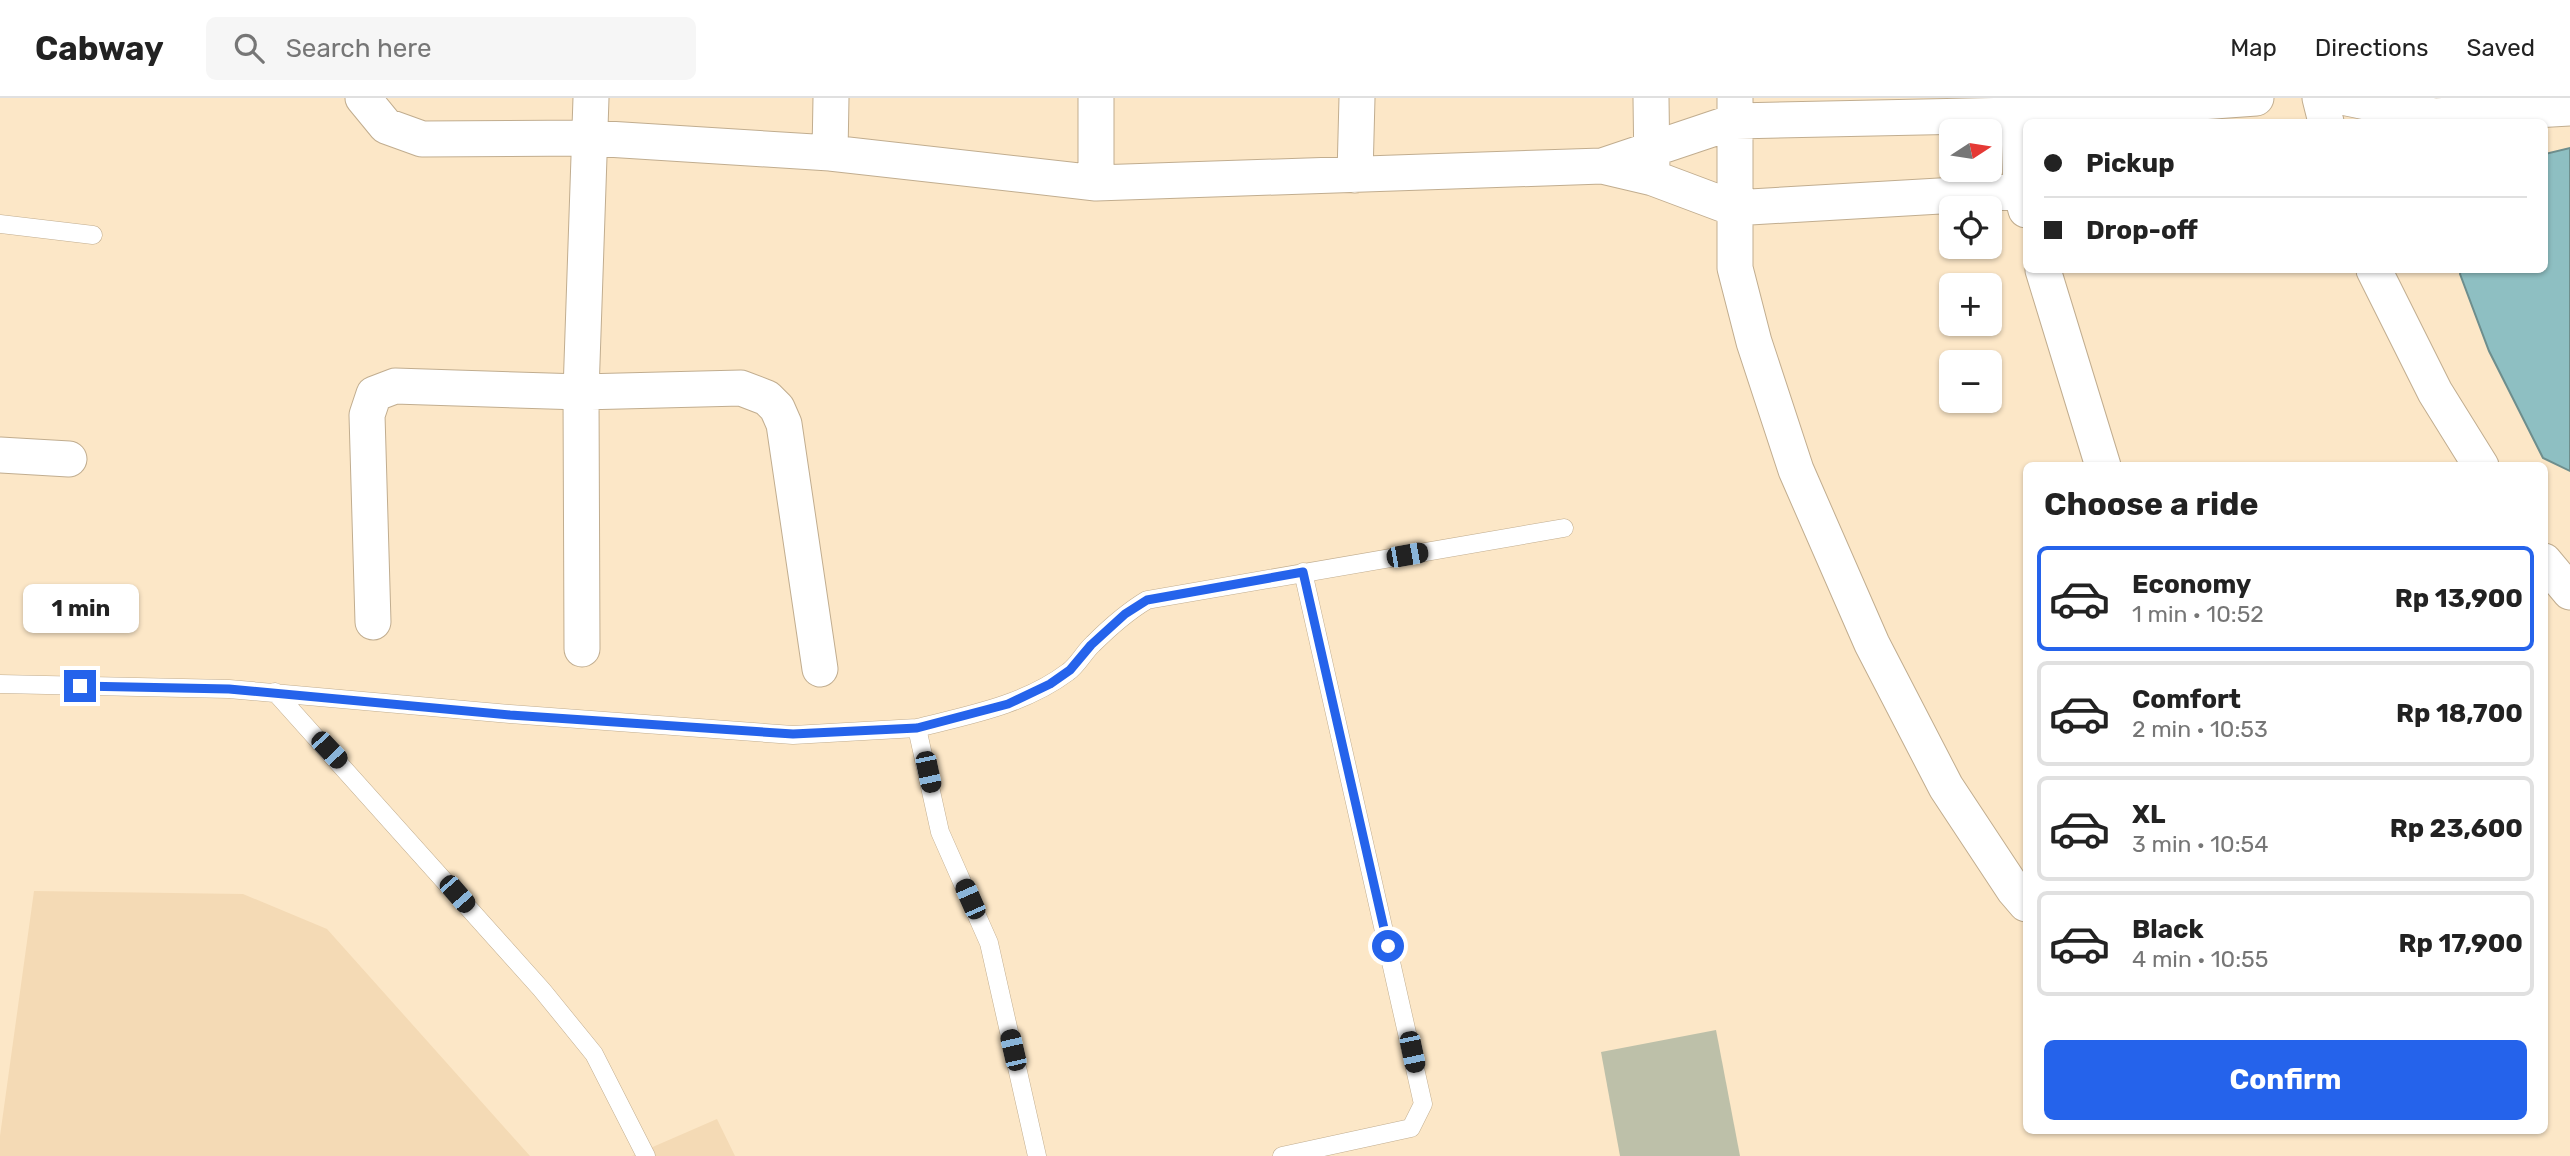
<!DOCTYPE html>
<html lang="en">
<head>
<meta charset="utf-8">
<style>
  :root { --surface:#fff; --page:#f6f6f6; --text:#222; --muted:#767676; --line:#e0e0e0; --accent:#2563eb }
  body { margin:0; font-family:Rubik,sans-serif; background:var(--page); color:var(--text); height:100vh; display:flex; flex-direction:column; font-size:26px; white-space:nowrap }
  * { box-sizing:border-box; margin:0 }
  p { font-size:23px; color:var(--muted) }
  .icon { flex:none; width:38px; height:38px; fill:none; stroke:currentColor; stroke-width:2; stroke-linecap:round; stroke-linejoin:round }
  .map { position:relative; flex:1; overflow:hidden }
  .side { position:absolute; left:2023px; top:364px; width:525px; height:672px; display:flex; flex-direction:column; background:var(--surface); border-radius:10px; box-shadow:0 2px 5px #0004 }
  .side>* { flex:none }
  .guide { position:absolute; left:2023px; top:21px; width:525px; height:154px; border-radius:10px; box-shadow:0 2px 5px #0004; display:grid; align-content:center; height:154px; padding:0 21px; background:var(--surface) }
  .needle { width:46px; rotate:78deg }
  .tools { position:absolute; left:1939px; top:21px; display:grid; gap:14px }
  .tools a { display:grid; place-items:center; width:63px; height:63px; border-radius:10px; background:var(--surface); box-shadow:0 2px 5px #0004; font-size:35px }
  .end { position:absolute; width:32px; height:32px; margin:-16px; border:9px solid #2563eb; background:#fff; box-shadow:0 0 0 4px #fff }
  .from { border-radius:50% }
  .bubble { position:absolute; height:49px; border-radius:10px; background:var(--surface); box-shadow:0 2px 5px #0004; font-size:23px; font-weight:700; line-height:49px; text-align:center }
  .car { position:absolute; width:21px; height:42px; margin:-21px -10px; border-radius:9px; box-shadow:0 0 5px 2px #0007; background:linear-gradient(#222 24%,#8ab4d8 0 40%,#222 0 76%,#8ab4d8 0 86%,#222 0) }
  .guide b { display:flex; align-items:center; gap:24px; height:66px; font-size:26px }
  .guide b+b { border-top:2px solid var(--line) }
  .guide i { width:18px; height:18px; background:var(--text) }
  ul { padding:0; list-style:none }
  li { display:flex; align-items:center; gap:21px; height:105px; margin:0 14px 10px; padding:0 7px; border:4px solid var(--line); border-radius:10px }
  li div { flex:1 }
  li b { display:block; font-size:26px }
  li em { font-style:normal; font-weight:700 }
  li.active { border-color:var(--accent) }
  li>.icon { width:63px; height:63px; stroke-width:1.5 }
  h2 { padding:0 21px; font-size:32px; line-height:84px }
  .action { display:flex; gap:14px; margin-top:auto; padding:14px 21px }
  .action a { flex:1; height:80px; border-radius:10px; background:var(--accent); color:#fff; font-size:28px; font-weight:700; line-height:80px; text-align:center }
  header { display:flex; align-items:center; gap:42px; box-sizing:border-box; height:98px; padding:0 35px; background:var(--surface); border-bottom:2px solid var(--line) }
  header strong { font-size:33px }
  nav { display:flex; gap:38px; margin-inline-start:auto; font-size:24px }
  .search { width:490px; height:63px; background:var(--page); display:flex; align-items:center; gap:18px; box-sizing:border-box; padding:0 24px; border-radius:10px; color:var(--muted); font-size:26px }
  .map>svg:first-child { display:block }
</style>
</head>
<body>
<header>
<strong>Cabway</strong>
<div class="search"><svg class="icon" aria-label="search" viewBox="0 0 24 24"><circle cx="10" cy="10" r="6"/><path d="M15 15l6 6"/></svg>Search here</div>
<nav><a>Map</a><a>Directions</a><a>Saved</a></nav>
</header>
<div class="map">
<svg width="2570" height="1058" viewBox="0 0 2570 1058">
  <rect width="100%" height="100%" fill="#fce7c7"/>
  <path fill="#f4dab5" d="M34 793 243 796 327 831 530 1058H0V1038Z
    M717 1021 735 1058H632Z"/>
  <path fill="#bdc0a9" d="M1716 932 1740 1058H1620L1601 954Z"/>
  <path fill="#8ebfc2" stroke="#6e8e8d" stroke-width="2" d="M2570 50V373L2543 360 2489 253 2460 176 2461 172H2544L2545 56Z"/>
  <g fill="none" stroke-linecap="round" stroke-linejoin="round">
    <g stroke="#c1ad8f" stroke-width="19">
      <path id="service" d="M0 126 93 137
        M0 586 229 591 510 616 793 637 917 630 940 734 989 845 1037 1058
        M275 594 542 892 594 956 646 1058
        M917 630C969 617 1024 607 1068 574 1078 567 1084 554 1093 546 1110 529 1127 514 1147 502L1564 430
        M1282 1058 1411 1030 1423 1006 1303 474"/>
    </g>
    <g stroke="#c1ad8f" stroke-width="37">
      <path id="minor" d="M363 0 386 28 422 41 591 40 830 55 831 0
        M1651 0 1652 73
        M1735 0V170L1754 244 1796 372 1872 546 1946 689 2014 792 2026 806
        M2018 0 2021 93 2026 112
        M2320 0 2326 24
        M2347 0 2434 18 2570 10
        M830 55 1096 85 1602 68 1653 80 1733 110 2026 93
        M1602 68 1736 23 2018 17 2256 0
        M1355 77 1357 0
        M1096 85V0
        M2043 172 2103 368
        M2374 172 2435 294 2481 368
        M0 357 69 361
        M2544 463 2570 494
        M373 524 367 317 374 296 395 288 581 294 741 290 767 300 777 310 784 326 820 571
        M582 551 581 294 591 0"/>
    </g>
    <use href="#service" stroke="#fff" stroke-width="18"/>
    <use href="#minor" stroke="#fff" stroke-width="35"/>
  </g>
  <g fill="none" stroke-linecap="round" stroke-linejoin="round">
    <path stroke="#2563eb" stroke-width="9" d="M80 588 229 591 510 617 793 636 917 630 1008 606 1050 586 1070 572 1091 547 1125 516 1147 502 1303 474 1388 848"/>
  </g>
</svg>
<div class="tools">
<a><svg class="needle" viewBox="-14 -14 28 28"><path d="M0-13l5 13h-10z" fill="#e53935"/><path d="M0 13l5-13h-10z" fill="#767676"/></svg></a>
<a><svg class="icon" aria-label="locate" viewBox="0 0 24 24"><circle cx="12" cy="12" r="6"/><path d="M12 2v4M12 18v4M2 12h4M18 12h4"/></svg></a>
<a>+</a>
<a>−</a>
</div>
<i class="end from" style="left:1388px;top:848px"></i>
<i class="end" style="left:80px;top:588px"></i>
<div class="bubble" style="left:23px;top:486px;width:116px">1 min</div>
<i class="car" style="left:1407px;top:457px;rotate:80deg"></i>
<i class="car" style="left:329px;top:652px;rotate:137deg"></i>
<i class="car" style="left:928px;top:674px;rotate:168deg"></i>
<i class="car" style="left:457px;top:796px;rotate:139deg"></i>
<i class="car" style="left:970px;top:801px;rotate:336deg"></i>
<i class="car" style="left:1013px;top:952px;rotate:347deg"></i>
<i class="car" style="left:1412px;top:954px;rotate:168deg"></i>
<div class="guide">
<b><i class="from"></i>Pickup</b>
<b><i></i>Drop-off</b>
</div>
<section class="side">
<h2>Choose a ride</h2>
<ul>
<li class="active"><svg class="icon" aria-label="car" viewBox="0 0 24 24"><path d="M5 17H2v-5l4-1 3-4h7l3 4 3 1v5h-3M9 17h6M6 11h13"/><circle cx="7" cy="17" r="2"/><circle cx="17" cy="17" r="2"/></svg><div><b>Economy</b><p>1 min · 10:52</p></div><em>Rp 13,900</em></li>
<li><svg class="icon" aria-label="car" viewBox="0 0 24 24"><path d="M5 17H2v-5l4-1 3-4h7l3 4 3 1v5h-3M9 17h6M6 11h13"/><circle cx="7" cy="17" r="2"/><circle cx="17" cy="17" r="2"/></svg><div><b>Comfort</b><p>2 min · 10:53</p></div><em>Rp 18,700</em></li>
<li><svg class="icon" aria-label="car" viewBox="0 0 24 24"><path d="M5 17H2v-5l4-1 3-4h7l3 4 3 1v5h-3M9 17h6M6 11h13"/><circle cx="7" cy="17" r="2"/><circle cx="17" cy="17" r="2"/></svg><div><b>XL</b><p>3 min · 10:54</p></div><em>Rp 23,600</em></li>
<li><svg class="icon" aria-label="car" viewBox="0 0 24 24"><path d="M5 17H2v-5l4-1 3-4h7l3 4 3 1v5h-3M9 17h6M6 11h13"/><circle cx="7" cy="17" r="2"/><circle cx="17" cy="17" r="2"/></svg><div><b>Black</b><p>4 min · 10:55</p></div><em>Rp 17,900</em></li>
</ul>
<div class="action"><a>Confirm</a></div>
</section>
</div>
</body>
</html>
